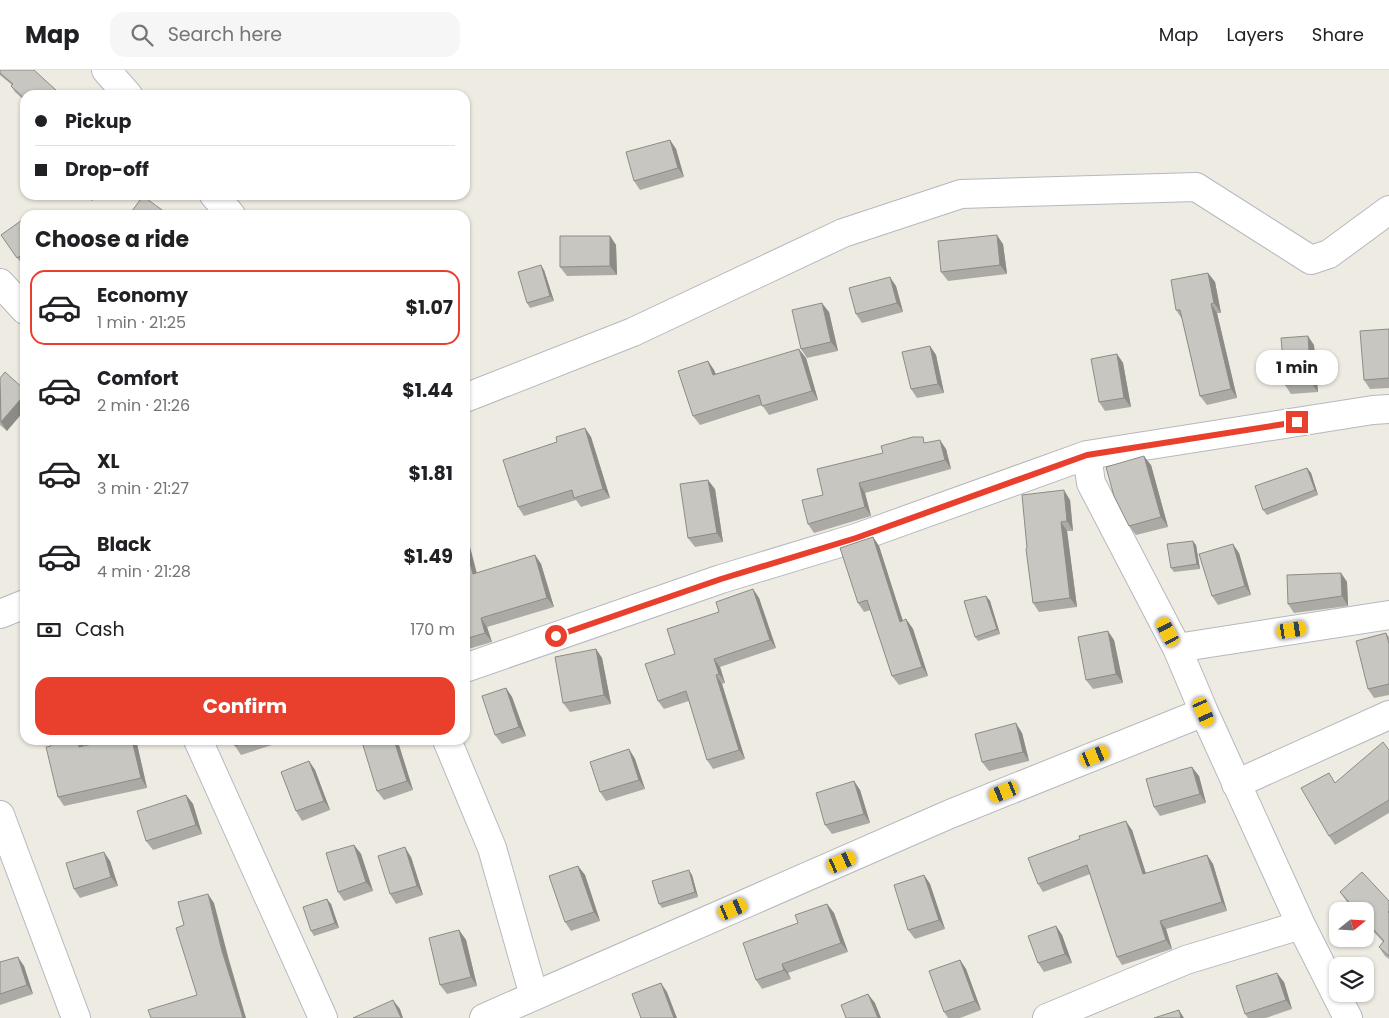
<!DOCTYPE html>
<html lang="en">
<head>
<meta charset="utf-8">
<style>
  :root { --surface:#fff; --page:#f6f6f6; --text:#202124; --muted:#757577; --line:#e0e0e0; --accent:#e93f2d }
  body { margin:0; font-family:Poppins,sans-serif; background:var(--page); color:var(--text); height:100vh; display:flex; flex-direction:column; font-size:19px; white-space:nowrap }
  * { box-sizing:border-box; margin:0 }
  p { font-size:16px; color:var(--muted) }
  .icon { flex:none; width:28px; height:28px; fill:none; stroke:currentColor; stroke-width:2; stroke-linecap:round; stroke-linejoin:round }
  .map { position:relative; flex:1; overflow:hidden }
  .sheet { position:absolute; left:20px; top:140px; width:450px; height:535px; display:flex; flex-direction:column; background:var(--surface); border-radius:15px; box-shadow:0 1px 4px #0004 }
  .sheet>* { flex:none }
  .hud { position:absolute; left:20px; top:20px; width:450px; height:110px; border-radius:15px; box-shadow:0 1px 4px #0004; display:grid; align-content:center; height:110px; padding:0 15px; background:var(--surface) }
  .needle { width:32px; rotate:72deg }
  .tools { position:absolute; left:1329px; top:832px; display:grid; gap:10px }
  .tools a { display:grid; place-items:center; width:45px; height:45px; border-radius:10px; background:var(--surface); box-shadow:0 1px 4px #0004; font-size:25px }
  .end { position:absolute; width:22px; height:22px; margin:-11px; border:6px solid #e93f2d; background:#fff; box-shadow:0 0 0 2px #fff }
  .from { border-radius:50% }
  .bubble { position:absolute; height:35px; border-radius:15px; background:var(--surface); box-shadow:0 1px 4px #0004; font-size:16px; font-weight:700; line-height:35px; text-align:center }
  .car { position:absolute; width:15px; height:30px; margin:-15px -8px; border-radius:6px; box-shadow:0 0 4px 1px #0007; background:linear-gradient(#f5c518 24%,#345 0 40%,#f5c518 0 76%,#345 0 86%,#f5c518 0) }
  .hud b { display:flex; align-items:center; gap:18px; height:48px; font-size:19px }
  .hud b+b { border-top:1px solid var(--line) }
  .hud i { width:12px; height:12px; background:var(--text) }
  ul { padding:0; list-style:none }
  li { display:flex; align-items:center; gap:15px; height:75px; margin:0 10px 8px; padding:0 5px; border:2px solid transparent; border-radius:15px }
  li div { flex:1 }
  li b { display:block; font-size:19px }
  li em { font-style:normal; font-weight:700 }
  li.selected { border-color:var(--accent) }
  li>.icon { width:45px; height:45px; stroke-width:1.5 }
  h2 { padding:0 15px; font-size:22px; line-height:60px }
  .pay { display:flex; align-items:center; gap:12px; height:55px; padding:0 15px; font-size:19px }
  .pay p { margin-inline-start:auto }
  .cta { display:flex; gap:10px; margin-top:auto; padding:10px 15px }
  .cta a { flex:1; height:58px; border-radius:15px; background:var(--accent); color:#fff; font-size:20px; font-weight:700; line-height:58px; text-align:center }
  header { display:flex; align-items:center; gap:30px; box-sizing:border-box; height:70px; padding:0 25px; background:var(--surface); border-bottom:1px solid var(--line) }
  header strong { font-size:24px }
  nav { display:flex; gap:28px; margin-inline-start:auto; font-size:18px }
  .search { width:350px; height:45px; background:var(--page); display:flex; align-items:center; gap:12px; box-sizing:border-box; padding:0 18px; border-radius:15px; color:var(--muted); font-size:19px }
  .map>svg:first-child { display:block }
</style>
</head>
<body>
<header>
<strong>Map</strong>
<div class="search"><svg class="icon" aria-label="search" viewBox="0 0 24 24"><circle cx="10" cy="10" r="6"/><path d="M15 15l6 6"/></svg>Search here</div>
<nav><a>Map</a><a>Layers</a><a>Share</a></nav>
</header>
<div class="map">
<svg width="1389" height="948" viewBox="0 0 1389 948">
  <rect width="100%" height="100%" fill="#eeebe2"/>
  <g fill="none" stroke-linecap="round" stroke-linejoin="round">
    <g stroke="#b5b8bd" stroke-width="30">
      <path id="minor" d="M106 0 128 25
        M214 125 231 145
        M0 213 25 240
        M465 328 633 262 843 163 961 124 1196 117 1311 190 1329 184 1389 140
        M1087 385 1091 413 1177 578 1204 642 1301 855 1348 948
        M0 544 25 534
        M1177 578 1389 545
        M465 598 721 509 856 468 1087 385 1373 340 1389 339
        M198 670 323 948
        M447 670 492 778 534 926
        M1236 714 1389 645
        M0 745 76 948
        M484 948 950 744 1204 642
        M1047 948 1186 890 1301 855"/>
    </g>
    <use href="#minor" stroke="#fff" stroke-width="28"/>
  </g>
  <path fill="#acaaa5" d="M0 0 25 25V31L15 22 11 16 12 15 0 5Z
    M670 70 676 79 684 107 640 120 634 111Z
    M25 148V196L24 197 1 165Z
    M610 166 616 175 617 205 567 206 560 197Z
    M1003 174 1007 204 948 211 941 202Z
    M544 200 554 231 530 238 527 233Z
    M1208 203 1215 212 1221 243H1217L1237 328 1207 335 1200 326 1182 249 1176 240Z
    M896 216 903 242 862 253 856 244Z
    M829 242 838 281 807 288 801 279Z
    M1389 259V318L1370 319 1364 310Z
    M1314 275 1318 322 1291 324 1285 315Z
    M930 276 936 285 944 323 917 328 911 319Z
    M1117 284 1123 293 1131 337 1105 341 1099 332Z
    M806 288 818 330 769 345 762 335 700 355 693 346 708 291 714 300 716 304Z
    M0 308 7 361 0 355Z
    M585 358 591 367 610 428 581 437 576 430 524 446 518 437 557 372Z
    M927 373 946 379 951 399 865 423 871 446 814 463 808 454 823 425Z
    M1151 395 1168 457 1136 465 1129 456Z
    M1307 398 1311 403 1318 425 1267 445 1263 440Z
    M715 419 723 472 695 477 688 468Z
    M1070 430 1073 461H1067L1077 537 1039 542 1033 533 1027 478Z
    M465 458 477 503 535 485 541 494 554 537 487 557 492 572 465 580Z
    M873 467 879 476 903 551 906 549 913 559 928 606 899 615 892 606 871 540 864 542 858 533Z
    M1196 475 1200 499 1174 502 1171 498Z
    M1239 483 1251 525 1218 535 1212 526Z
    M1341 503 1347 512 1348 536 1294 543 1288 534Z
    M753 519 759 528 776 578 720 597 725 613 722 614 745 689 713 699 707 690 689 631 664 639 658 631 719 542Z
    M986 526 990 531 1000 564 978 571 975 567Z
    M1386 563 1389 567V625L1374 628 1368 619Z
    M1114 570 1123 613 1093 619 1086 610Z
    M596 579 602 588 611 634 570 642 563 633Z
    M506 618 512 627 526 666 502 674 495 665Z
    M1022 663 1029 691 989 701 982 692Z
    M232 670H271L272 675 241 685 235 676Z
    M398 672 413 720 384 730 377 721Z
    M137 674 147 718 64 736 58 727 83 676Z
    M629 679 635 689 645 719 606 731 600 722Z
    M1389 680V743L1335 775 1329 766 1336 712Z
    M309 691 315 700 330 740 302 751 296 741Z
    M1199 706 1206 733 1160 746 1154 737Z
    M854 711 860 720 870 753 832 764 825 755Z
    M186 725 193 734 202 764 153 780 146 771Z
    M1132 760 1146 804 1207 785 1213 794 1227 841 1166 859 1172 879 1122 895 1117 887 1090 804 1043 822 1038 814Z
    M354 775 361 784 373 821 344 831 338 822Z
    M411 787 423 825 396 834 390 824Z
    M110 791 118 816 80 828 74 819Z
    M578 796 585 805 600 851 571 861 565 852Z
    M692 805 698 827 662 838 659 834Z
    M924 805 930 814 945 859 915 869 908 860Z
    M1340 822 1389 831V889L1385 886 1379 877 1383 872 1365 852V841H1356L1347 832Z
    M331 834 339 858 314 866 311 861Z
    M827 834 834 843 848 882 788 903 791 909 762 919 756 910 798 853Z
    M1056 856 1062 865 1072 893 1044 902 1038 893Z
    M459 860 466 870 477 916 447 924 440 915Z
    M960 890 966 899 981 940 960 948H948L944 942Z
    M0 892 24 896 33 924 0 935Z
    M1284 912 1292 939 1266 948H1248L1245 944Z"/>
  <path fill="#8c8b86" d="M57 21 60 25H54Z
    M670 70 676 79 684 107 678 98Z
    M88 125H97L92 131Z
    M997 165 1003 174 1007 204 1000 195Z
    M610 166 616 175 617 205 610 196Z
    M541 195 544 200 554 231 550 226Z
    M1208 203 1215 212 1221 243 1214 233Z
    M890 207 896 216 903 242 897 233Z
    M822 233 829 242 838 281 831 272Z
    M1211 234 1217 243 1237 328 1231 319Z
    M1308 266 1314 275 1318 322 1311 313Z
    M930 276 936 285 944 323 938 314Z
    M799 279 806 288 818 330 812 321Z
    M1117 284 1123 293 1131 337 1124 328Z
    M708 291 714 300 719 314 713 305Z
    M25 324V340L7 361 1 352Z
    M585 358 591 367 610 428 603 419Z
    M940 370 946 379 951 399 945 390Z
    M1144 386 1151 395 1168 457 1161 447Z
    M1307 398 1311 403 1318 425 1315 420Z
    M708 410 715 419 723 472 717 463Z
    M859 413 865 423 871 446 865 437Z
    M1064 420 1070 430 1073 461 1067 451Z
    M1061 452 1067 461 1077 537 1070 528Z
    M465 458 479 513 473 504 465 473Z
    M873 467 879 476 906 561 900 552Z
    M1193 471 1196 475 1200 499 1197 494Z
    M1233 474 1239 483 1251 525 1245 516Z
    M535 485 541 494 554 537 547 528Z
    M1341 503 1347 512 1348 536 1342 526Z
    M753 519 759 528 776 578 770 570Z
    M986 526 990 531 1000 564 997 559Z
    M481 548 487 557 492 572 485 563Z
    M906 549 913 559 928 606 922 597Z
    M1108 561 1114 570 1123 613 1116 604Z
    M596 579 602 588 611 634 604 625Z
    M714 589 720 597 725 613 719 604Z
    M716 605 722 614 745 689 739 680Z
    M506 618 512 627 526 666 519 657Z
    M1016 653 1022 663 1029 691 1023 682Z
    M78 670H82L86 686 79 677Z
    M132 670H135L137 674 147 718 141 708Z
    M394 670H396L398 672 413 720 407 711Z
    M629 679 635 689 645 719 639 710Z
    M309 691 315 700 330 740 324 731Z
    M1192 697 1199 706 1206 733 1200 724Z
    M854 711 860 720 870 753 864 744Z
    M186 725 193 734 202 764 196 755Z
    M1126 751 1132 760 1149 813 1143 804Z
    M354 775 361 784 373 821 366 812Z
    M405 777 411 787 423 825 417 816Z
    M104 782 110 791 118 816 111 807Z
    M1207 785 1213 794 1227 841 1222 832Z
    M578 796 585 805 600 851 594 842Z
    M689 800 692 805 698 827 695 822Z
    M924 805 930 814 945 859 939 850Z
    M208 824 214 833 229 890 246 948H243L222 881Z
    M327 829 331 834 339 858 335 853Z
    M827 834 834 843 848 882 841 873Z
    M1160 851 1166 859 1172 879 1166 870Z
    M1056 856 1062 865 1072 893 1065 884Z
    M459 860 466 870 477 916 471 907Z
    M18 887 24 896 33 924 27 915Z
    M960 890 966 899 981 940 975 931Z
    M782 894 788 903 791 909 784 900Z
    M1277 903 1284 912 1292 939 1286 930Z
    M661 913 667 922 677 948H674Z
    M868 924 875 933 881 948H878Z
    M393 930 400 939 403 948H401Z
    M1179 940 1184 948H1181Z"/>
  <path fill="#c8c6c0" stroke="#8c8b86" d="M0 0H34L57 21 54 25H25V29L11 16 13 14 0 3Z
    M670 70 678 98 634 111 626 82Z
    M143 126 166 143 165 145H129Z
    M33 142 36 145H29Z
    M25 148V183L17 188 1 165Z
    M997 165 1000 195 941 202 938 171Z
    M560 166H610V196L560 197Z
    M541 195 550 226 527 233 518 202Z
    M1208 203 1214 233 1211 234 1231 319 1200 326 1180 240H1176L1171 210Z
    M890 207 897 233 856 244 849 218Z
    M822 233 831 272 801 279 792 240Z
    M1389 259V308L1364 310 1360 261Z
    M1308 266 1311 313 1285 315 1281 268Z
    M930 276 938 314 911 319 902 282Z
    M799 279 812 321 762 336 759 325 693 346 678 301 708 291 713 305Z
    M1117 284 1124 328 1099 332 1091 289Z
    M5 302 25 320V324L1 352 0 308Z
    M585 358 603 419 574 428 572 420 518 437 503 390 557 372 556 367Z
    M913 367H923L924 373 940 370 945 390 859 413 865 437 808 454 802 430 823 425 817 399 883 383 881 376Z
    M1144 386 1161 447 1129 456 1114 426 1106 397Z
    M1307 398 1315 420 1263 440 1255 416Z
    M708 410 717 463 688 468 680 414Z
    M1064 420 1067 451 1061 452 1070 528 1033 533 1026 479 1027 478 1022 425Z
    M873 467 900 552 906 549 922 597 892 606 867 530 858 533 840 478Z
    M1193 471 1197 494 1171 498 1167 474Z
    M465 473 473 504 535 485 547 528 481 548 485 563 465 569Z
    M1233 474 1245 516 1212 526 1199 484Z
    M1341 503 1342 526 1288 534 1287 505Z
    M753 519 770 570 714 589 719 604 716 605 739 680 707 690 686 621 658 631 645 594 675 584 667 559 719 542 716 532Z
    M986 526 997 559 975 567 964 531Z
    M1108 561 1116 604 1086 610 1078 567Z
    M1386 563 1389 574V614L1368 619 1356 571Z
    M596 579 604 625 563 633 555 587Z
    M506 618 519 657 495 665 482 626Z
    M1016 653 1023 682 982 692 975 664Z
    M49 670H78L79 677 109 670H132L141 708 58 727 46 677 51 676Z
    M232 670H253L235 676Z
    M368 670H394L407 711 377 721 362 672Z
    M1383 672 1389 680V730L1329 766 1301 718 1329 703 1335 713Z
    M629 679 639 710 600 722 590 692Z
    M309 691 324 731 296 741 281 702Z
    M1192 697 1200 724 1154 737 1146 709Z
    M854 711 864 744 825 755 816 723Z
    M186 725 196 755 146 771 137 741Z
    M1126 751 1143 804 1207 785 1222 832 1160 851 1166 870 1117 887 1087 795 1038 814 1028 788 1080 769 1079 766Z
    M354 775 366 812 338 822 326 783Z
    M405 777 417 816 390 824 378 786Z
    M104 782 111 807 74 819 66 793Z
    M578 796 594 842 565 852 549 806Z
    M689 800 695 822 659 834 652 811Z
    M1362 802 1389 831V841L1388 842 1389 843V886L1379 877 1384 871 1365 850V841H1357L1340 822Z
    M924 805 939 850 908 860 894 815Z
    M208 824 222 881 243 948H151L148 940 197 925 176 858 184 855 178 832Z
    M327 829 335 853 311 861 303 837Z
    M827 834 841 873 782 894 784 900 756 910 743 873 798 853 795 845Z
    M1056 856 1065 884 1038 893 1028 866Z
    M459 860 471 907 440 915 429 868Z
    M18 887 27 915 0 924V892Z
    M960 890 975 931 944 942 929 901Z
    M1277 903 1286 930 1245 944 1236 916Z
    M661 913 674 948H641L632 924Z
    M868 924 878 948H846L841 935Z
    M393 930 401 948H353Z
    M1179 940 1181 948H1154Z"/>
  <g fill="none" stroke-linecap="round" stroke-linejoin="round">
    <path stroke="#e93f2d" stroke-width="6" d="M556 566 721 509 856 468 1087 385 1297 352"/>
  </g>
</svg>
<div class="tools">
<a><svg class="needle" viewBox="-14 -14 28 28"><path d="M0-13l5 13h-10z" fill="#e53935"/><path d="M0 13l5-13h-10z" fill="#757577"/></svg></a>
<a><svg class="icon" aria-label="layers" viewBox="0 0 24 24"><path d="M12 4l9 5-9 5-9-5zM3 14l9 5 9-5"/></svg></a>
</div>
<i class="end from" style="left:556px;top:566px"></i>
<i class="end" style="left:1297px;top:352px"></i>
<div class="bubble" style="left:1256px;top:280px;width:82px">1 min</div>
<i class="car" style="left:1292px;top:560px;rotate:81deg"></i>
<i class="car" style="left:1168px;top:562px;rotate:332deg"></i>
<i class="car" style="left:1204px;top:642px;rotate:156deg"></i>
<i class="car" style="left:1095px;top:686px;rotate:68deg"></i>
<i class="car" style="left:1004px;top:722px;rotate:248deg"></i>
<i class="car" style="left:842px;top:792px;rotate:66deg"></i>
<i class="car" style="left:733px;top:839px;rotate:67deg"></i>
<div class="hud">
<b><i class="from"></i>Pickup</b>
<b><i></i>Drop-off</b>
</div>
<section class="sheet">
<h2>Choose a ride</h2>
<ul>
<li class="selected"><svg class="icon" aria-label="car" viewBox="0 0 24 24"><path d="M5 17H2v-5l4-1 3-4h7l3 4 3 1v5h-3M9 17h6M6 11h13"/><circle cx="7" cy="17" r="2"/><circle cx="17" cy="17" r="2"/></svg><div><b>Economy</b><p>1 min · 21:25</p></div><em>$1.07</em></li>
<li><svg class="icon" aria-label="car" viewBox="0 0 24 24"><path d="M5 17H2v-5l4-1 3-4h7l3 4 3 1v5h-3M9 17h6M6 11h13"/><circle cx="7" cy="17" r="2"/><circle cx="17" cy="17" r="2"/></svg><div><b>Comfort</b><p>2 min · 21:26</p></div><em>$1.44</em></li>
<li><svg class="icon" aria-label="car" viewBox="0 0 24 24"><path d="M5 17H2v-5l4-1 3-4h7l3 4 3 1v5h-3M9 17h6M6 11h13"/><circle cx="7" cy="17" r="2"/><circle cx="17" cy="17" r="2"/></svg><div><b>XL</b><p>3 min · 21:27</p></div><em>$1.81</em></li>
<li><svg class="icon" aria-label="car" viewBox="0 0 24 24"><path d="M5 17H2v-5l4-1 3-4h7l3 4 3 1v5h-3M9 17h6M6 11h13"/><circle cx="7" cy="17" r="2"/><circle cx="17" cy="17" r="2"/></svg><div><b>Black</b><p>4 min · 21:28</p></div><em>$1.49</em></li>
</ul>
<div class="pay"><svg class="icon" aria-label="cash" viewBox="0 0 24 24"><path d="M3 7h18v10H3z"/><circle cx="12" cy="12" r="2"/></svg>Cash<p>170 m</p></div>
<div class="cta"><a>Confirm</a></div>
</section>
</div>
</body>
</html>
